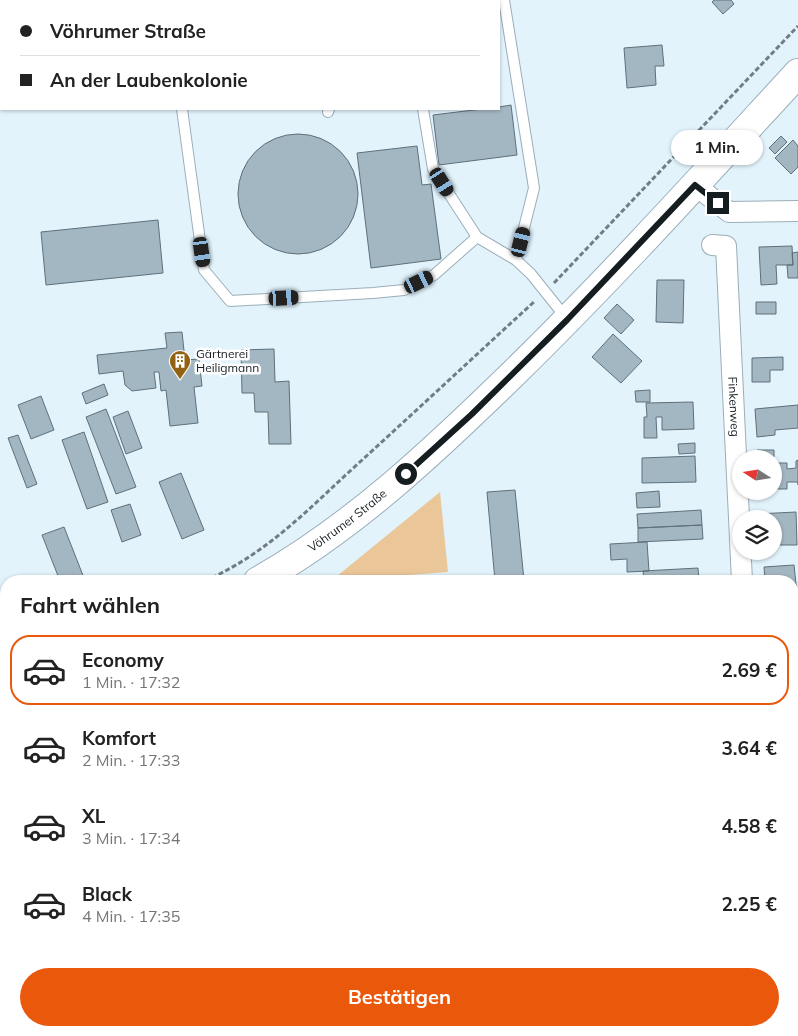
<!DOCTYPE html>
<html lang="de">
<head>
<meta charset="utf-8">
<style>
  :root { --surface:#fff; --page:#f2f2f2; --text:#222; --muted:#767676; --line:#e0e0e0; --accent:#ea580c }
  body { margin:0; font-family:Mulish,sans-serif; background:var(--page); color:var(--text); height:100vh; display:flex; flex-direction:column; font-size:19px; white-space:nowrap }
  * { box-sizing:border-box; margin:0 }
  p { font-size:16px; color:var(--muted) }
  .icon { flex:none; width:28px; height:28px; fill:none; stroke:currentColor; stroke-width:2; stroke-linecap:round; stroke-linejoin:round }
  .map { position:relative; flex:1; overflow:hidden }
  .drawer { position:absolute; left:0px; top:575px; width:799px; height:461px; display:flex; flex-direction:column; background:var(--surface); border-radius:20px 20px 0 0; box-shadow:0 1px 4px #0004 }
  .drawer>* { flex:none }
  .hud { position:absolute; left:0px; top:0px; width:500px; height:110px; box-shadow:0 1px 4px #0004; display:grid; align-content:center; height:110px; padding:0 20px; background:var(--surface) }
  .needle { width:32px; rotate:282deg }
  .fabs { position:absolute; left:732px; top:450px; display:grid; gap:10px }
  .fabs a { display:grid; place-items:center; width:50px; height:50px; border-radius:50%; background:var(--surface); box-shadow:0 1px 4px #0004; font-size:25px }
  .end { position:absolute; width:22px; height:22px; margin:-11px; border:6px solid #151d21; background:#fff; box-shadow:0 0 0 2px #fff }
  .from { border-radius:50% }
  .bubble { position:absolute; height:35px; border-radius:18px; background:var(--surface); box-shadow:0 1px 4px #0004; font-size:16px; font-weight:700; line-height:35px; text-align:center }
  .car { position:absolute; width:15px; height:30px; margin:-15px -8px; border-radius:6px; box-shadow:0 0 4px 1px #0007; background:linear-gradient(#222 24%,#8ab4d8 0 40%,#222 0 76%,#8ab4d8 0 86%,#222 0) }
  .hud b { display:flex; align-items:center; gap:18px; height:48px; font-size:19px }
  .hud b+b { border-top:1px solid var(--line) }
  .hud i { width:12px; height:12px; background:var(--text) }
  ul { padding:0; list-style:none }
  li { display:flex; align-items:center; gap:15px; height:70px; margin:0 10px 8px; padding:0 10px; border:2px solid transparent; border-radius:20px }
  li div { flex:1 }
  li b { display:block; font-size:19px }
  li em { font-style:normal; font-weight:700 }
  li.current { border-color:var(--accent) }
  li>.icon { width:45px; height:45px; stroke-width:1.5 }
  h2 { padding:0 20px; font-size:22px; line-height:60px }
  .action { display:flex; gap:10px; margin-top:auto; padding:10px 20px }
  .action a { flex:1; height:58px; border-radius:30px; background:var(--accent); color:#fff; font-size:20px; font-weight:700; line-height:58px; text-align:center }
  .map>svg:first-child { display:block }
</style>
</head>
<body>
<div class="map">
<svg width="798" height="1036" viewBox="0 0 798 1036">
  <defs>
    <pattern id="grass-dots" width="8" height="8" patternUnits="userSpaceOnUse" patternTransform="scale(1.25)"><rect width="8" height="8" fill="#ebc698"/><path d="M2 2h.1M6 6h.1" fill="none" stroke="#c9aa83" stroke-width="1.8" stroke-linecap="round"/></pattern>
  </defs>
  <rect width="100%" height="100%" fill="#e2f3fc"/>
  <path fill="url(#grass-dots)" d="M6 1024V1030H52V1036H0V1027Z"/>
  <path fill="#ebc698" d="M440 492 448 572 331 581Z"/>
  <path fill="#a3b7c2" stroke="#5e707a" d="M219 0H322L323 1H219Z
    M351 0H393L394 1H351Z
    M418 0H465V1H417Z
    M714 0H731L734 4 723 14 712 2Z
    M662 45 664 66H655L656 85 627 88 624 48Z
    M511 105 517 155 439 165 433 115 482 109H499V107Z
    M238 194a60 60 0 1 1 120 0a60 60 0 1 1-120 0Z
    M781 136 787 142 775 154 769 148Z
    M793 140 798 146V167L791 174 775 158Z
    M417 146 422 185 431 184 441 259 371 268 357 153Z
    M158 220 163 273 46 285 41 232Z
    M792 246 793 265H776L777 284 761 285 759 247Z
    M798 252V278H788L787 265H793L792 253Z
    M657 280H684L683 323 656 322Z
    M756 302H776V314H756Z
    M617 304 634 320 621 334 604 318Z
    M182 332 185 360 199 359 202 386 194 387 198 423 170 426 166 390 161 391 159 372H154L156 388 132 391 125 385 123 371 99 374 97 355 167 348 165 333Z
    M613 334 642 361 621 383 592 357Z
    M274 349 275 382 289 381 291 444H269L268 412H255L254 393H242L241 350Z
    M783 357V370H770V382H752V358Z
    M104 384 108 395 86 404 82 393Z
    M650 390V402H636L635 391Z
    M41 396 54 430 31 439 18 405Z
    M693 402 694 429 662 430V417H656L657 438H644V417H647L646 403Z
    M798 405V428L775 430V435L757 437 755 409Z
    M106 409 136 487 116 494 86 417Z
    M128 411 142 448 126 454 113 417Z
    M84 432 108 502 87 509 62 440Z
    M18 435 37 484 27 488 8 438Z
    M695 443V453L679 454 678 444Z
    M757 450H774V457H757Z
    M695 456 696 482 642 483V458Z
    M798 460V485V482H787V489H774V463H787V469L796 468V461Z
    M181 473 204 530 182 539 159 482Z
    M515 490 524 580 495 581 487 492Z
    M659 491 660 507 637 508 636 493Z
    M130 504 141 535 122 542 111 510Z
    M701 510 702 525 638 528 637 514Z
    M796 512 797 545H774V519H758L757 514Z
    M702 525 703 539 638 542V528Z
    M64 527 84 578 76 581H60L42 535Z
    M647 542 649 571 627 572V559L611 560 610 544Z
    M794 565 797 593 792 594V581H765L764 567Z
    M698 568 699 581H644L643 571Z
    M792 617H798V647H792Z
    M792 674H797V699H792Z
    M798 724V752H792V725Z
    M6 749V1003L0 1005V751Z
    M111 1030H221V1036H125V1033L111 1034Z
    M793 1034V1036H766V1035Z"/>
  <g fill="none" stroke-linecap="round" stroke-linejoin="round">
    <g stroke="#9baeb9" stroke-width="12">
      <path id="service" d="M167 0V1
        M337 0V1
        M404 0V1
        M504 0 534 188 516 260
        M182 109 204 270 230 301 373 293 404 290 434 275 477 237
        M423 109 433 169 477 237 516 260 531 274 567 319
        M328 112 329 109"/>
    </g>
    <g stroke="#9baeb9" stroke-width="22">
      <g id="minor">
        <path d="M695 185 729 212 798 211"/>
        <path id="s1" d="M712 245 726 246 742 581"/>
        <path d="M792 793H798"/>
        <path d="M792 1009 798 1008"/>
        <path d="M287 1030V1036"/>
        <path d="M679 1030V1036"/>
      </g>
    </g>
    <g stroke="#9baeb9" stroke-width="30">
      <g id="secondary">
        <path id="s2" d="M258 581C354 527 436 449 515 372 613 276 705 174 798 73"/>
        <path d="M0 697 6 695"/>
      </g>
    </g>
    <path stroke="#727e84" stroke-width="3" stroke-dasharray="5 2.5" stroke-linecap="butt" d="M554 283 798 26
      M205 581C270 552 310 507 361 461 419 408 477 354 535 301
      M0 668 6 665"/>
    <use href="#service" stroke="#fff" stroke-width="10"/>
    <use href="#minor" stroke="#fff" stroke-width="20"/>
    <use href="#secondary" stroke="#fff" stroke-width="28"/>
  </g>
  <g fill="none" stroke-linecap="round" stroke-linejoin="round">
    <path stroke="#151d21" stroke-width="6" d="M406 474 472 414 567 320 695 185 718 203"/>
  </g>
  <defs>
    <g id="building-pin" transform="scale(1.125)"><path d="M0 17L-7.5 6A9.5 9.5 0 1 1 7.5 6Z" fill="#926111" stroke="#fff"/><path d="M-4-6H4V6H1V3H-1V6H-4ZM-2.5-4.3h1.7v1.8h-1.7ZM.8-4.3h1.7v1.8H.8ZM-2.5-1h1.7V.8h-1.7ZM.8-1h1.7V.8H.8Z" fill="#fff"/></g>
  </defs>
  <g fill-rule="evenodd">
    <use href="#building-pin" x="180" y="361"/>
  </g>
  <g text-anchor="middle" stroke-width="5" stroke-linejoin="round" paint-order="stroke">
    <g font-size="12" fill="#151d21" stroke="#fff" text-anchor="start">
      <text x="196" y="358">Gärtnerei<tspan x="196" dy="14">Heiligmann</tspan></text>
    </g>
    <g font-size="12" fill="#151d21" stroke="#fff">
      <text dy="4" stroke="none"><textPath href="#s1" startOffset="175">Finkenweg</textPath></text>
      <text dy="4" stroke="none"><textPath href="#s2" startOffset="108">Vöhrumer Straße</textPath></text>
    </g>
  </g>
</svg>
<div class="fabs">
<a><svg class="needle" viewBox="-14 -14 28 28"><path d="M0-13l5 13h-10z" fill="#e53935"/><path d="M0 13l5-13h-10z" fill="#767676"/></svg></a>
<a><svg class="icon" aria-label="layers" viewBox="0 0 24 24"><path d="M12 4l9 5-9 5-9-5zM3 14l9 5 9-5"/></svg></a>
</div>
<i class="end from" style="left:406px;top:474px"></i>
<i class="end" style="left:718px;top:203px"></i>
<div class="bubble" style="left:671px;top:130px;width:92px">1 Min.</div>
<i class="car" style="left:442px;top:182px;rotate:148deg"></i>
<i class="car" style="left:521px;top:242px;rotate:14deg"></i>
<i class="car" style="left:202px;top:252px;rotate:172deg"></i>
<i class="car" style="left:419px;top:282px;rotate:64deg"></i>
<i class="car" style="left:284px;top:298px;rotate:87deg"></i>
<div class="hud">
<b><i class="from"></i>Vöhrumer Straße</b>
<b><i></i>An der Laubenkolonie</b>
</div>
<section class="drawer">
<h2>Fahrt wählen</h2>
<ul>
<li class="current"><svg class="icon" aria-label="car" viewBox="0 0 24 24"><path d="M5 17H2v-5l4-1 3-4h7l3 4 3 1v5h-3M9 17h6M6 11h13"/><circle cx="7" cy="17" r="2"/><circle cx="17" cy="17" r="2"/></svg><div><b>Economy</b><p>1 Min. · 17:32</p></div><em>2.69 €</em></li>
<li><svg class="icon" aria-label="car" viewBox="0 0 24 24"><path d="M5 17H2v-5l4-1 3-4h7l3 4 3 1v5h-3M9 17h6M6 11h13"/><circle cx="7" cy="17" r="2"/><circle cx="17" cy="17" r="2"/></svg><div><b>Komfort</b><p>2 Min. · 17:33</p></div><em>3.64 €</em></li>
<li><svg class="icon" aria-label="car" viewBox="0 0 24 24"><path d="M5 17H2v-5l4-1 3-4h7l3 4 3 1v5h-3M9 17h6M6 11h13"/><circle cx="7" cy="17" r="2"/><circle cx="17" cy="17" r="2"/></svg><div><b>XL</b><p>3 Min. · 17:34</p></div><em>4.58 €</em></li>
<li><svg class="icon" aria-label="car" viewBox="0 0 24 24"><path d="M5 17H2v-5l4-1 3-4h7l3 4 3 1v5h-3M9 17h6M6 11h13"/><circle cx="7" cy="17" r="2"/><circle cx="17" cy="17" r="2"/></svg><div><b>Black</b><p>4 Min. · 17:35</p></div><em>2.25 €</em></li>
</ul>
<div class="action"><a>Bestätigen</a></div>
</section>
</div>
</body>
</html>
